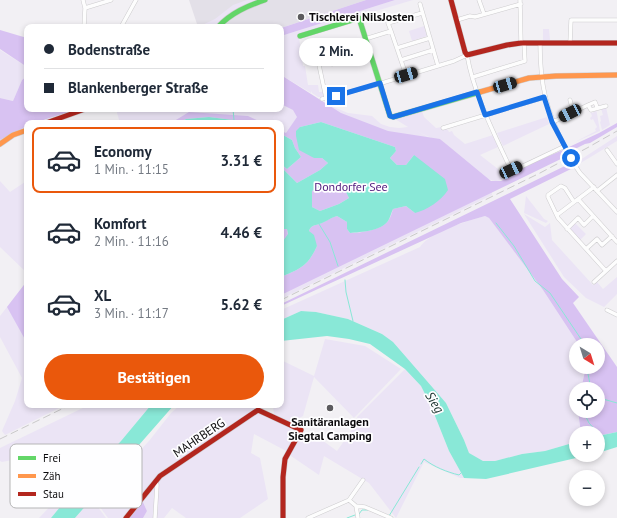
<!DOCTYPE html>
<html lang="de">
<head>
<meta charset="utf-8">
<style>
  :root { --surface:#fff; --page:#f6f6f7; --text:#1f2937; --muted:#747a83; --line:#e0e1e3; --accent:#ea580c }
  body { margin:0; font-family:"PT Sans",sans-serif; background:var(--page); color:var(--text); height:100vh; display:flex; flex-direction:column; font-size:15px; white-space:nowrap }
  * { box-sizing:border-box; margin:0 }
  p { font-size:13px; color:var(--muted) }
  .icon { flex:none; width:22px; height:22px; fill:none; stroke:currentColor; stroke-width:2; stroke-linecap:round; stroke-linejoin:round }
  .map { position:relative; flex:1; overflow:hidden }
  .details { position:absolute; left:24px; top:120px; width:260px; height:288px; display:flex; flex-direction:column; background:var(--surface); border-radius:8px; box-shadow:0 2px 6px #0003 }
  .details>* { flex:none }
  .top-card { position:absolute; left:24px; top:24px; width:260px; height:88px; border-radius:8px; box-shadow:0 2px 6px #0003; display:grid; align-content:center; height:88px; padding:0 20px; background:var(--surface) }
  .needle { width:26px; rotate:142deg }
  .controls { position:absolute; left:569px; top:338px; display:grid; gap:8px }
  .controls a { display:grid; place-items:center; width:36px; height:36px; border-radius:50%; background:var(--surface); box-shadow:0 2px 6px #0003; font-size:20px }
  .end { position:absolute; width:18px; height:18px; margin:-9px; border:5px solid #1a73e8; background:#fff; box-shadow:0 0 0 2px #fff }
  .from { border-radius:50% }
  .bubble { position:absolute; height:28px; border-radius:14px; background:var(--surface); box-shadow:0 2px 6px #0003; font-size:13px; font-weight:700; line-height:28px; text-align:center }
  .car { position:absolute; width:12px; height:24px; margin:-12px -6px; border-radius:5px; box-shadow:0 0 3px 1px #0007; background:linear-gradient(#222 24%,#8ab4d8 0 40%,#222 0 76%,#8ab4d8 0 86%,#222 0) }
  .top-card b { display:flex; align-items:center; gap:14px; height:38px; font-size:15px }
  .top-card b+b { border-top:1px solid var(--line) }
  .top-card i { width:10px; height:10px; background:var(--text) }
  ul { padding:7px 0 0; list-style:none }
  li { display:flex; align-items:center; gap:12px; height:66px; margin:0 8px 6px; padding:0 12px; border:2px solid transparent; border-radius:8px }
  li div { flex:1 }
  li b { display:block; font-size:15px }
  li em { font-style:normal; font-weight:700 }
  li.selected { border-color:var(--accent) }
  li>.icon { width:36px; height:36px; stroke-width:1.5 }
  .cta { display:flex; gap:8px; margin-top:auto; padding:8px 20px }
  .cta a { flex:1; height:46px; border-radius:24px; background:var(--accent); color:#fff; font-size:16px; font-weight:700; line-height:46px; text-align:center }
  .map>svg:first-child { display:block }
</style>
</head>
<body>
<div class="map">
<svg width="617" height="518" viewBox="0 0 617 518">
  <rect width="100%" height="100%" fill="#f2f0f4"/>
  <path fill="#e3e0e8" d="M189 0H366L281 28V27H198Z"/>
  <path fill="#ebe4f5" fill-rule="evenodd" d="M247 0H257C240 6 226 12 215 27H198L215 19 233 5Z
    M395 0H413L359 16 299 38 303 66H305L308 85H318L319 92H323L324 97H318L312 93 311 91V93L281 75V36Z
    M424 26 427 36 412 41 409 31Z
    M543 29H549L550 40H543Z
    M0 50 27 67V76L22 80 13 101 0 98Z
    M281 87 317 100 348 113 372 116 381 124 390 127 399 128 408 127 395 119 422 111 424 117 436 128 442 127 448 130 449 132 452 131 454 135 465 144 493 135 498 147 480 155 498 169 505 179C500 181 493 182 489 179L491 182 492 195 281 299V123H120L116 109H281ZM415 130 433 139H440L460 157 449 148Z
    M606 107 610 125 602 130 600 122 601 121 600 116 603 115 601 108Z
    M596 108 600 131 575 142 596 131 595 129 597 127 593 119 591 120 590 118 592 116 590 111 592 113 596 111 595 109Z
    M547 117 549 124 503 146 497 133Z
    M617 136V141L579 164 577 162Z
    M0 181 10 192 25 182 27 187V273L0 247Z
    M526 196 544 219 548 221 546 223 524 213Z
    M524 214 545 227 550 223 552 240 593 285 597 282 603 289 617 277V294L604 307 586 298 564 277Z
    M485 216 489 218 543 290 579 345H576V367H586L581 389H576V411H578L581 433H576V442L545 451 522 454 495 461H483L469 454 464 440 446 403 382 334 348 319 316 312 301 311 281 320V310L420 247C430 232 467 221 485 216Z
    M575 223 586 234 580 240 569 228Z
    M27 281V405H65L5 435 2 431 15 401 22 378 0 337V316Z
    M325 339 365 346 401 369 354 418 314 377 303 416 289 423 274 415 273 405H281V360L314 376Z
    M405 369 421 386 431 406 449 451 464 478H460L424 462 396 518 369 483 324 456 319 475 291 456 290 453 254 434 251 453 260 458 268 499 240 518H186L172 508 164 518H143L147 511 142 500 160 478 258 412 300 432 311 441 315 435 337 451 358 421 357 417Z
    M89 405H151L121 441 70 495 51 518H39L59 497 36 456 18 454 17 459 2 462 0 461V448Z
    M180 405H269L159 476 125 518H108L94 499 149 441 171 413Z
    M92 499 106 518H75Z"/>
  <path fill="#d8c2f2" d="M366 0H395L281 36V28Z
    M0 30 27 38V67L0 49Z
    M281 75 341 113 388 131 440 139 491 181H501L505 179 503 175 563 150 567 156 281 295V277C300 269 308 266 317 246L309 231C311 225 314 226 319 224 325 223 328 218 337 216L347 222V229L350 233C361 233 381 230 388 221 390 219 392 213 393 209L406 206 415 213 414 155 406 165H397L390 158 396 151 395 147 321 122 300 127 314 158H322L328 163 320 170 297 183 281 167V164L287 169 301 157 295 148 292 140 281 134V131L286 133 297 117 293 110 281 104Z
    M27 76V109H78L34 123H27V126L0 140V98L13 101 22 80Z
    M189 112 248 116 263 123H246L233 120 209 117 186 119 179 123H171Z
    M617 123V127L590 143 585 144 571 151 569 147 599 133Z
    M571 163 573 168 510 199 562 279 579 297 573 303 617 367V432L598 436V433H581L578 411H598V389H581L586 367H598V345H579L543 290 489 218 485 216 461 223 281 306V304Z
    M323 184 343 185 349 198 339 204 320 211 312 207V191Z
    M281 229H287L288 235 283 241H281Z
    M27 281V343L7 307Z
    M142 500 147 511 143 518H128Z"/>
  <path fill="#89e8d7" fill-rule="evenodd" d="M209 117 233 120 246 123H179L186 119Z
    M321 122 395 147 396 151 390 158 397 165H406L414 155 445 179 448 190C441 201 427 210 415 213L406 206 393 209C391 213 390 218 388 221 381 231 361 232 350 233L347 229V222L337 216C329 218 325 223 319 224 314 226 311 225 309 231L314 235 317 246C308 266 300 269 281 277V241H283L288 234 287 229H281V167L297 183 320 170 328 163 322 158H314L299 150 296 136V131L300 127ZM323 184 343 186 349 198 339 204 320 211 312 207V191Z
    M281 134 292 140 295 148 301 157 287 169 281 164Z
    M301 311 316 312 348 319 382 334 393 342 446 403 464 440 469 453 483 461H495L522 454 545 451 576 442V455H589L486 479 464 478 449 451 431 406 421 386 405 369 370 344 349 339 327 336 281 341V320Z
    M151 405H174L75 518H51L70 495 121 441Z
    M617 432V447L598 453V436Z"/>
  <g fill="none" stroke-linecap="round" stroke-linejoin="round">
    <path stroke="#89e8d7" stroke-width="1" d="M233 109 234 120
      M496 223 514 246 535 281 550 293 585 345
      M319 224 330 242 338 266
      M345 280 346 292 353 321
      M591 367 588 374 591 389
      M598 395 600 396
      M603 399 617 403
      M585 411 584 413 589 423 598 433
      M421 464 424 459C434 467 447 472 459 475L461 473
      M359 514 362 510H368
      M389 516 419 467
      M347 518 355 515"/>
    <g stroke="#cdccce" stroke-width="4.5">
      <path id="street" d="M83 0 85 8 84 27
        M479 0 484 14
        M520 0 521 43
        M420 4 438 66
        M85 8 111 0
        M457 20 470 16 475 17 521 4
        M121 27 136 0
        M391 31 388 23 422 13
        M365 39 391 31 406 75
        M540 43C540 85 546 111 566 149
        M570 43 571 20H617
        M308 47 315 46
        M397 48 430 38
        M401 60 433 50
        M473 77 525 61 524 43
        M326 98 315 46 327 43 332 64
        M322 99 372 86 454 61 467 55C474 95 494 133 511 170
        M570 100 573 111
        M588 105 595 102 597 107
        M553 122 588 105 591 110 606 106
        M443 128 545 97
        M607 150 617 164
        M576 167 580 173 617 212
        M504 175 565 146
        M597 191 617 175
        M578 199 617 242
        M574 202 565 188 561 186 548 195V197L558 218 606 271
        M557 215 594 187
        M567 229 578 218 584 225 593 216
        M586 249 597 239 602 245 612 236
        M594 282 617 261
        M607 310 617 315
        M349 500 363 480
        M356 506 365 507 391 518
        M155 518 157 485 156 482
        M308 518 349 500 356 506 358 518"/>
    </g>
    <g stroke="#cdccce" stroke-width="6">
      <path id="fast" d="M218 27C231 13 247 6 265 0
        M300 36 359 18 390 116 393 117 480 92"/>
    </g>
    <g stroke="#cdccce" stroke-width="6">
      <path id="slow" d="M480 92 529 78 556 76 617 75
        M0 144 13 135 27 130"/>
    </g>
    <g stroke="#cdccce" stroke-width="6">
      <path id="jam" d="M451 0 465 52 467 55 507 45 521 43H617
        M46 123 85 109
        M126 518 160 476 258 410 301 430 285 459 283 477V518"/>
    </g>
    <use href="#street" stroke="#fdfdfd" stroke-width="3.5"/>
    <use href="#fast" stroke="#63d668" stroke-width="5"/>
    <use href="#slow" stroke="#ff974d" stroke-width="5"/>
    <use href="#jam" stroke="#b3261e" stroke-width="5"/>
    <path stroke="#cac9ca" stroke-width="1" stroke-dasharray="8 4" stroke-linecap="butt" d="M281 300 540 173 587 148 617 131
      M0 439 70 405"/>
    <g stroke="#cdccce" stroke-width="4.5" stroke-linecap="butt">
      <path id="street-bridge" d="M566 149 576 167"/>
    </g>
    <use href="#street-bridge" stroke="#fdfdfd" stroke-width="3.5"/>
  </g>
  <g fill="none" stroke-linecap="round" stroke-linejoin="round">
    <path stroke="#1a73e8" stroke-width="5" d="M336 96 380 83 390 116 393 117 477 92 485 115 544 97 552 122 571 158"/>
  </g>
  <g fill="#5c5b5e" stroke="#fefeff" stroke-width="1.5">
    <circle cx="301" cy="17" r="4"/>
    <circle cx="330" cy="408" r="4"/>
  </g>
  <g text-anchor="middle" stroke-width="3.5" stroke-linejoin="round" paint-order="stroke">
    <g font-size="12" font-weight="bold" fill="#0c0b0d" stroke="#fefeff" text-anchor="start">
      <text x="309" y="21">Tischlerei NilsJosten</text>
      <text x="330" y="426" text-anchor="middle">Sanitäranlagen<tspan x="330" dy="14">Siegtal Camping</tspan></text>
    </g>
    <g font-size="12" fill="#552181" stroke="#fefeff">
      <text x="351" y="191">Dondorfer See</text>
    </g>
    <g font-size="12" fill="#0c0b0d" stroke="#fefeff">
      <text transform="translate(199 438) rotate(-34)" y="4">MAHRBERG</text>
    </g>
    <g font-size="13" font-style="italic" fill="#1c332e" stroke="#fefeff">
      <text transform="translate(435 402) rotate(57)" y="5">Sieg</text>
    </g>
  </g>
  <rect x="10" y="444" width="132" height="64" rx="6" fill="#fefeff" stroke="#b5b5b6" stroke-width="1"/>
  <rect x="18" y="456" width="18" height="4" fill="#63d668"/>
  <rect x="18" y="474" width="18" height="4" fill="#ff974d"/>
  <rect x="18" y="492" width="18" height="4" fill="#b3261e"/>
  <g font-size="11" fill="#0c0b0d">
    <text x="43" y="462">Frei</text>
    <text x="43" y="480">Zäh</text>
    <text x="43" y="498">Stau</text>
  </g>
</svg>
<div class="controls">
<a><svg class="needle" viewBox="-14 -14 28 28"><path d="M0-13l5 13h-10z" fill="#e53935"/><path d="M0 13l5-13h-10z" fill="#747a83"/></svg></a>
<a><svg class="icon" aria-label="locate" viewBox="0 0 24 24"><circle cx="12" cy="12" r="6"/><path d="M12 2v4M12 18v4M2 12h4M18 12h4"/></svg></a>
<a>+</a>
<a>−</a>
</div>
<i class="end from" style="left:571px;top:158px"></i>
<i class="end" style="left:336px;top:96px"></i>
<div class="bubble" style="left:299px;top:38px;width:74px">2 Min.</div>
<i class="car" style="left:406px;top:75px;rotate:74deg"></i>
<i class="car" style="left:505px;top:85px;rotate:74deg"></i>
<i class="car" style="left:570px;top:113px;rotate:243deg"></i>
<i class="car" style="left:511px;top:170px;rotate:65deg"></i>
<div class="top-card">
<b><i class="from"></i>Bodenstraße</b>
<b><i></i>Blankenberger Straße</b>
</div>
<section class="details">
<ul>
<li class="selected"><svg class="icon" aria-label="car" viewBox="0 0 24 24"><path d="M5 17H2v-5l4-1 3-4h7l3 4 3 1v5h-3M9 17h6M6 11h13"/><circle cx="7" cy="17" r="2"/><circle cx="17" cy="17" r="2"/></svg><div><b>Economy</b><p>1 Min. · 11:15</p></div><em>3.31 €</em></li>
<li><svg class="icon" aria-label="car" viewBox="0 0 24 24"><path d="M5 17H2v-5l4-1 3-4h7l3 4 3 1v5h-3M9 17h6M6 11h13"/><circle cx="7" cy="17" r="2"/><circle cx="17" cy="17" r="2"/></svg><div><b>Komfort</b><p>2 Min. · 11:16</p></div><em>4.46 €</em></li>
<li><svg class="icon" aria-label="car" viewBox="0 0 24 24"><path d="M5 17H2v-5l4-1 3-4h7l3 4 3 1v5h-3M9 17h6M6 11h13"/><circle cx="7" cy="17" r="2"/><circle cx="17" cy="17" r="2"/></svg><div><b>XL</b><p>3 Min. · 11:17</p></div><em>5.62 €</em></li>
</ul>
<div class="cta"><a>Bestätigen</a></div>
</section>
</div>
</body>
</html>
